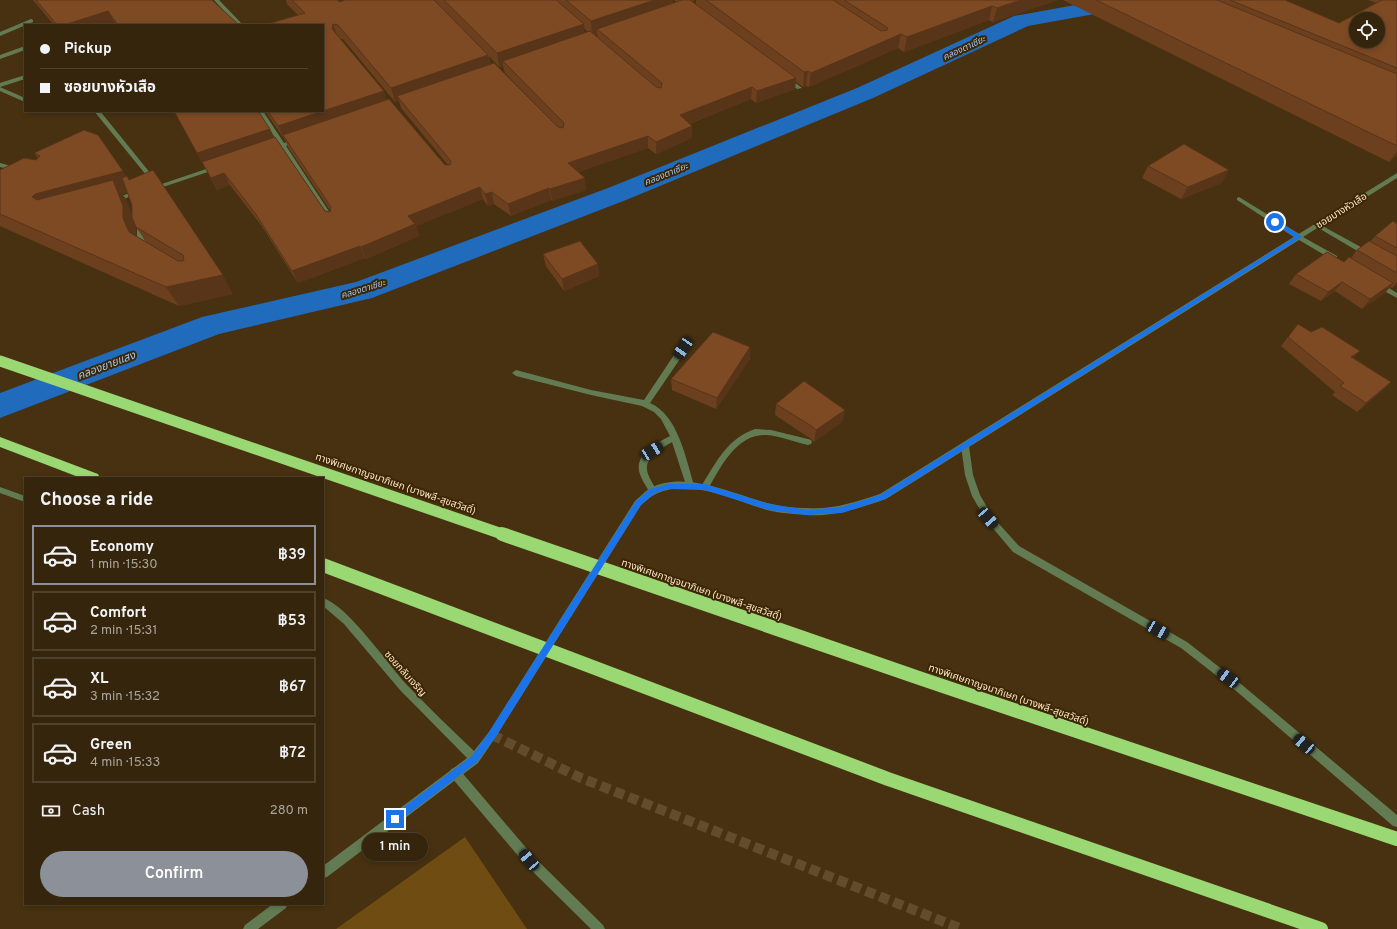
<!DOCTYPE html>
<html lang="en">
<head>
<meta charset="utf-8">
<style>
  :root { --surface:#35250c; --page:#40311a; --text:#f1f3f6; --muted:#aaa59d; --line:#4f422d; --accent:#8c9099 }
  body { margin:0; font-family:Overpass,"Noto Sans Thai",sans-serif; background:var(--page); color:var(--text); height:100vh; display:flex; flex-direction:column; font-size:15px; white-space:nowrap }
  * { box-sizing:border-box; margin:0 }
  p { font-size:13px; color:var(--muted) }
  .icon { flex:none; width:22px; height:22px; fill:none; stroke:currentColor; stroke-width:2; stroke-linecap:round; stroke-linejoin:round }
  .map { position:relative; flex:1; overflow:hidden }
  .sheet { position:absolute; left:24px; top:477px; width:300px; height:428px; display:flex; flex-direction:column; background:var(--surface); border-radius:0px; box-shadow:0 2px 6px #0003,0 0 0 1px var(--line) }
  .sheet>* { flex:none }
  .guide { position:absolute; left:24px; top:24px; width:300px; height:88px; border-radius:0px; box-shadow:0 2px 6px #0003,0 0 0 1px var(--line); display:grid; align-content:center; height:88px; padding:0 16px; background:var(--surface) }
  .buttons { position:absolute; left:1349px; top:12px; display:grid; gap:8px }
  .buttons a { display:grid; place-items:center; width:36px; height:36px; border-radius:50%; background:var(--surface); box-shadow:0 2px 6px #0003,0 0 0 1px var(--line); font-size:20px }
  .end { position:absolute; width:18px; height:18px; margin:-9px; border:5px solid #1a73e8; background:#fff; box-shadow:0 0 0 2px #fff }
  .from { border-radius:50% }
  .bubble { position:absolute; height:28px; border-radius:14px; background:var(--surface); box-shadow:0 2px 6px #0003,0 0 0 1px var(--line); font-size:13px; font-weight:600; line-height:28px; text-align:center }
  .car { position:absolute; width:12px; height:24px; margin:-12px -6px; border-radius:5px; box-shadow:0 0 3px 1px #0007; background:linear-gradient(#222 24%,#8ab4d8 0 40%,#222 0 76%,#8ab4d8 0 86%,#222 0) }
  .guide b { display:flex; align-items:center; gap:14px; height:38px; font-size:15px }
  .guide b+b { border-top:1px solid var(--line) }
  .guide i { width:10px; height:10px; background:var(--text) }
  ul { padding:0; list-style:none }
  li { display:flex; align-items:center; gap:12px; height:60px; margin:0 8px 6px; padding:0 8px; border:2px solid var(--line); border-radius:0px }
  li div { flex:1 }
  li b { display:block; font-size:15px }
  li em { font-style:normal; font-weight:600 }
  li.selected { border-color:var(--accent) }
  li>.icon { width:36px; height:36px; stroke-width:1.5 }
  h2 { padding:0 16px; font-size:18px; line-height:48px }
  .pay { display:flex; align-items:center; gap:10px; height:44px; padding:0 16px; font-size:15px }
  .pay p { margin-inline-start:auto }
  .cta { display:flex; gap:8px; margin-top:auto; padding:8px 16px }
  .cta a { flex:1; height:46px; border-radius:24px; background:var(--accent); color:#fff; font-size:16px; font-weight:600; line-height:46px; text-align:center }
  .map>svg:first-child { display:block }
</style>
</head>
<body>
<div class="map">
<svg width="1397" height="929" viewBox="0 0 1397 929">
  <rect width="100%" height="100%" fill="#473110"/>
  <path fill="#6f4c11" d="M465 837 527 929H336Z"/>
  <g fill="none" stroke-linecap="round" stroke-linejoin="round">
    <path fill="#216bbd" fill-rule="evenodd" d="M1092 0H1121L1117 4 1100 13 1028 26 873 98 626 200 372 298 219 334 0 418V393L202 317 356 282 608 188 857 88 1014 16 1086 3Z"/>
    <path stroke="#624c2b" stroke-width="10" stroke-dasharray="10 5" stroke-linecap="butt" d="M492 735 581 778 962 929"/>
    <path fill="#627b53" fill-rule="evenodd" d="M31 19 33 20V22L0 36V32Z
      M25 46V50L0 59V55Z
      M25 75V79L0 87V83Z
      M94 111H100L155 179V181H151Z
      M0 163 19 168 20 169 17 171 0 167Z
      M1239 197 1301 235V239H1297L1237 200V198Z
      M140 222 143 224V237L149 249 146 251H144L137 237V224Z
      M1317 223 1370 252 1371 254 1368 256H1366L1315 226V224Z
      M683 345 687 348 686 350 650 403C678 415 686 459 694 485L693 487H687L686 485 672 442C661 449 642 458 648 474 650 480 654 485 657 491L656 493H650C646 486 641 479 639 471 636 453 657 443 670 436L661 419 654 412 642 406 591 395 516 376 512 373 516 370 591 390 644 400 680 346Z
      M755 429 771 430 808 439 811 440 812 442 811 444 808 445C794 442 780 436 766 435 736 434 721 467 708 489H702L701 487 702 485C717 461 727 439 755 429Z
      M965 443 968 444 969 446 973 475 980 495 992 516 1019 546 1187 642 1241 684 1397 815V827L1393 826 1235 690 1181 648 1013 552 986 520 972 496 965 475 961 446 962 444Z
      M455 768 459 769 533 856 603 925 605 929H591L525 864 451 777 450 773 451 769Z"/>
    <path fill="#627b53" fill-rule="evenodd" d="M214 0H219L243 25H237Z
      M785 78H789L802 88 797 89 785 80Z
      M0 87 25 98V102L0 91Z
      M257 111H263L284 143 295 139H299V141L286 146 334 219 333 220H329L281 148 270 150V148L279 144Z
      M215 166 218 168 217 169 154 190H150L149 189 150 188Z
      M1397 173V178L1303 237 1337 256V260H1333L1299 240 886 499C860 508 834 517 806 515 794 514 779 513 767 510 733 500 693 479 658 493 652 495 646 501 641 505L495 738 478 763 327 877 323 878V866L467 758 400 690 344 624 323 606V598C348 606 387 663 406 684 428 707 451 729 474 751L489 732 635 501C640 497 644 492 649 489 682 469 734 494 767 503 779 506 794 508 806 508 833 510 855 502 880 494Z
      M139 190 142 192 141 193 114 202 111 200 112 199Z
      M1377 283H1381L1397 293V298L1377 287 1376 285Z
      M0 487 25 496V502L0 493Z
      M273 904H287L286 908 258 929H243L245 925Z"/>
    <path fill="#9ad873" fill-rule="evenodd" d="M0 437 98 474 100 478H81L0 447Z"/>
    <path stroke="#9ad873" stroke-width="11" d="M0 361 505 535"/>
    <path stroke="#9ad873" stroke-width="14" d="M502 534 922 679 1397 839
      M323 565 888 779 1321 929"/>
  </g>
  <path fill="#6c401f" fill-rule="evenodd" d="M33 0H212L239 25H54Z
    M286 0H338L339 2 345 0H673V3L676 2 674 0H1058L993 22 989 20 904 52 898 48 809 87 806 86 803 87 796 82 795 89 756 103 751 99 689 124 692 126V138L656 154 648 148 578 172 586 190 552 201 551 200 511 216 494 204 488 206 483 199 416 226 419 236 366 259 365 258 298 283 261 225 230 185 217 190 174 111 270 129 274 137 325 211 330 212V210L288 147 285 140 265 111H323L298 15 287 4ZM696 0V4L692 1ZM584 28 588 32 584 33ZM597 34 598 38 594 35ZM340 39H343L395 102 399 101 401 108 448 165H445L387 100ZM489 56 499 67 503 66 505 73 558 127 490 64Z
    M1063 0H1285L1339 23 1376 3 1368 0H1397V156L1389 162Z
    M34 153 126 176 233 294 179 306 0 226V170L36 160 38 158ZM128 192 132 205V217L126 199 122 194ZM136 226V227L146 242 136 236Z
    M1148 166 1222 183 1181 199 1142 178Z
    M1397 224V285L1392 288 1390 287 1385 293 1362 309 1335 291 1321 301 1289 284 1296 274 1344 262 1351 258 1357 250 1370 242 1375 236Z
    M543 254 598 264 599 276 564 291 546 266Z
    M1298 324 1354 358 1391 382 1382 391 1357 412 1332 395 1335 392 1281 346Z
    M750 347V359L716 409 672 390 671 379Z
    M776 404 845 410 842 422 814 442 811 439 775 415Z"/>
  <path fill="#583419" d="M655 0H673V8L597 29V34L592 35 591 21Z
    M1021 0H1058L993 22 997 8Z
    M992 6 989 20 904 52 907 37Z
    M108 11 116 25H64Z
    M333 24 338 38 332 29Z
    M584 24 585 38 503 61V66L499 67 497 53Z
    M901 34 898 48 809 87 811 73Z
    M488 55 491 69 397 96 399 101 395 102 391 88Z
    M808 71 806 86 803 87 804 72Z
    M796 78 795 89 756 103 757 91Z
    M752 87 751 99 680 127V115Z
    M384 91 388 105 283 135 285 140 278 126Z
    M692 126V138L656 154V142Z
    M270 129 277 143 205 168 197 153Z
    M648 136V148L569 175 568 163Z
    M1397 151V156L1389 162Z
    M1229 170 1222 183 1181 199 1188 187Z
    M123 171 135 190 122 194 126 199 136 225V238L49 214 32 197 35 194Z
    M224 173 230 185 217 190 211 178Z
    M585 178 586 190 552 201 550 189Z
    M480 187 483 199 416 226 419 236 366 259 361 247 408 216Z
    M549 188 551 200 511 216 508 204Z
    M492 192 494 204 488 206 485 194Z
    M360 246 365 258 298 283 292 271Z
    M598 264 599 276 564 291 562 279Z
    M223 275 233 294 179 306 166 287Z
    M1342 282 1335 291 1321 301 1328 292Z
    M1397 282V285L1392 288Z
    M1393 283 1385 293 1362 309 1370 299Z
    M750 347V359L716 409 717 398Z
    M1360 351 1352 360 1351 357Z
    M1391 382 1382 391 1357 412 1366 403Z
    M845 410 842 422 814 442 816 430Z"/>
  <path fill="#7e4a24" stroke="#583419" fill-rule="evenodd" d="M36 0H212L239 25H118L108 11 64 25H57Z
    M292 0H338L339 2 345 0H434L488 55 391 88 338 25 333 24 332 29 384 91 323 111V25H264L305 13Z
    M444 0H556L584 24 497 53Z
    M566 0H655L591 21Z
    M682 0H690L796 78 757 91 752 87 680 115 692 126 656 142 648 136 568 163 585 178 550 189 549 188 508 204 492 192 485 194 480 187 408 216 415 224 361 247 360 246 292 271 255 213 224 173 211 178 202 162 275 137 325 211 330 212 331 207 283 135 389 99 445 165H450L451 161 397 96 494 63 558 127 563 128 564 123 503 61 590 31 656 87 661 88 662 83 597 29Z
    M706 0H833L881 31 887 30 888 28 844 0H1021L997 8 992 6 907 37 901 34 811 73 808 71 804 72Z
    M1096 0H1217L1397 74V146Z
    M1230 0H1285L1339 23 1382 0H1397V68ZM1356 19H1378V41H1356Z
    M174 111H258L270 129 197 153Z
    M268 111H323L278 126Z
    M84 130 98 135 123 171 35 194 32 197 37 200 113 180 123 206V218L129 232 178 261H182L184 260 183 255 136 227 132 217V205L122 178 127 176 129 180 153 170 223 275 166 287 0 214V170L24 158 36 160 40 156 34 153Z
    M1184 144 1229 170 1188 187 1148 166Z
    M1393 221 1397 224V248L1375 236Z
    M580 241 598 264 562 279 543 254Z
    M1369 241 1397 256V273L1357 250Z
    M1327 252 1344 262 1349 257 1393 283 1370 299 1342 282 1328 292 1296 274Z
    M1298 324 1311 332 1322 327 1360 351 1351 357 1391 382 1366 403 1340 386 1344 383 1288 337Z
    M713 332 750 347 717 398 671 379Z
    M804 381 845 410 816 430 813 427 776 404Z"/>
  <path fill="#1a73e8" d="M1273 220H1277L1302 237 885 499 842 513 807 515 769 510 705 490 668 489 655 493 641 505 495 738 477 762 398 822 395 823 392 822 391 819 392 816 472 756 489 732 636 501 650 489 668 484H705L769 504 807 510 842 507 880 495 1295 237 1273 223Z"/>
  <g text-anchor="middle" stroke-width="4" stroke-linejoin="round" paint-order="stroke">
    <g font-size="9" font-style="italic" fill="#a2c4ef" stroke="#3c2705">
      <text transform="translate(964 48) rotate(-25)" y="3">คลองตาเซียะ</text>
      <text transform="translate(666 174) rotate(-22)" y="3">คลองตาเซียะ</text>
      <text transform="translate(363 289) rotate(-17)" y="3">คลองตาเซียะ</text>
    </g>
    <g font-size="10" fill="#fde6c7" stroke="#3c2705">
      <text transform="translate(1341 210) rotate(-32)" y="4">ซอยบางหัวเสือ</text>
      <text transform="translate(396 483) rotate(19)" y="4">ทางพิเศษกาญจนาภิเษก (บางพลี-สุขสวัสดิ์)</text>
      <text transform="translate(702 589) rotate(19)" y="4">ทางพิเศษกาญจนาภิเษก (บางพลี-สุขสวัสดิ์)</text>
      <text transform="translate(406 673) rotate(48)" y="4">ซอยกลับเจริญ</text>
      <text transform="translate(1009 694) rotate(19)" y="4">ทางพิเศษกาญจนาภิเษก (บางพลี-สุขสวัสดิ์)</text>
    </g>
    <g font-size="11" font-style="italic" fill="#a2c4ef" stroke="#3c2705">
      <text transform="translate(106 365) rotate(-21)" y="4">คลองยายแสง</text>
    </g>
  </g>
</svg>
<div class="buttons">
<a><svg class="icon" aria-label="locate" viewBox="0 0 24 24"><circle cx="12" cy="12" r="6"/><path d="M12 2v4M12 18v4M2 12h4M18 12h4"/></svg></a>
</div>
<i class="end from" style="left:1275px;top:222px"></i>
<i class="end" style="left:395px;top:819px"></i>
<div class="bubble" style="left:362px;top:833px;width:66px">1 min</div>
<i class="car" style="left:683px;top:348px;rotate:214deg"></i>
<i class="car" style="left:652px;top:451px;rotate:58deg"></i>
<i class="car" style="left:988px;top:518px;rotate:139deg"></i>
<i class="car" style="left:1158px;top:630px;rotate:120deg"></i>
<i class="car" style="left:1228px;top:678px;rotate:307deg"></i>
<i class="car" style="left:1304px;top:744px;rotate:310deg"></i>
<i class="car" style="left:529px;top:860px;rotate:320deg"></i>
<div class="guide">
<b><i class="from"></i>Pickup</b>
<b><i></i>ซอยบางหัวเสือ</b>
</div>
<section class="sheet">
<h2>Choose a ride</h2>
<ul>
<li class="selected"><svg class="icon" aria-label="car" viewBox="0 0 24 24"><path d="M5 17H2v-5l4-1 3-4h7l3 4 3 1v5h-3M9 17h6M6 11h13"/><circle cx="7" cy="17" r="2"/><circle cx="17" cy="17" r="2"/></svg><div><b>Economy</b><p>1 min · 15:30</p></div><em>฿39</em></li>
<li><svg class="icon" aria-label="car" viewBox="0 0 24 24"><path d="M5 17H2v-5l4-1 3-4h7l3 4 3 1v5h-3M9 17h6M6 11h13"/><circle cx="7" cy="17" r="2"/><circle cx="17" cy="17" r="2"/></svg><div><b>Comfort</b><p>2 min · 15:31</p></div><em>฿53</em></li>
<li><svg class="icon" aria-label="car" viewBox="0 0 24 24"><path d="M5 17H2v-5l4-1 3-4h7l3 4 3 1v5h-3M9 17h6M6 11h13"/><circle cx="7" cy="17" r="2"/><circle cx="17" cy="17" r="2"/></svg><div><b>XL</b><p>3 min · 15:32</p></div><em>฿67</em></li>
<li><svg class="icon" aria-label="car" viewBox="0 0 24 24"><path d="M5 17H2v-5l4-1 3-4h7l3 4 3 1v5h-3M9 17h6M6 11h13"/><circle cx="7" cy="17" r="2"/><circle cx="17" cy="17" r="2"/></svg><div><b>Green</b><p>4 min · 15:33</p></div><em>฿72</em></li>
</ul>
<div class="pay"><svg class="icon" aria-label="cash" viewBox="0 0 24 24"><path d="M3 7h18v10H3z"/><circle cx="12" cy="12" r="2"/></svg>Cash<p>280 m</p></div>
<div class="cta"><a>Confirm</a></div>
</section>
</div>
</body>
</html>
